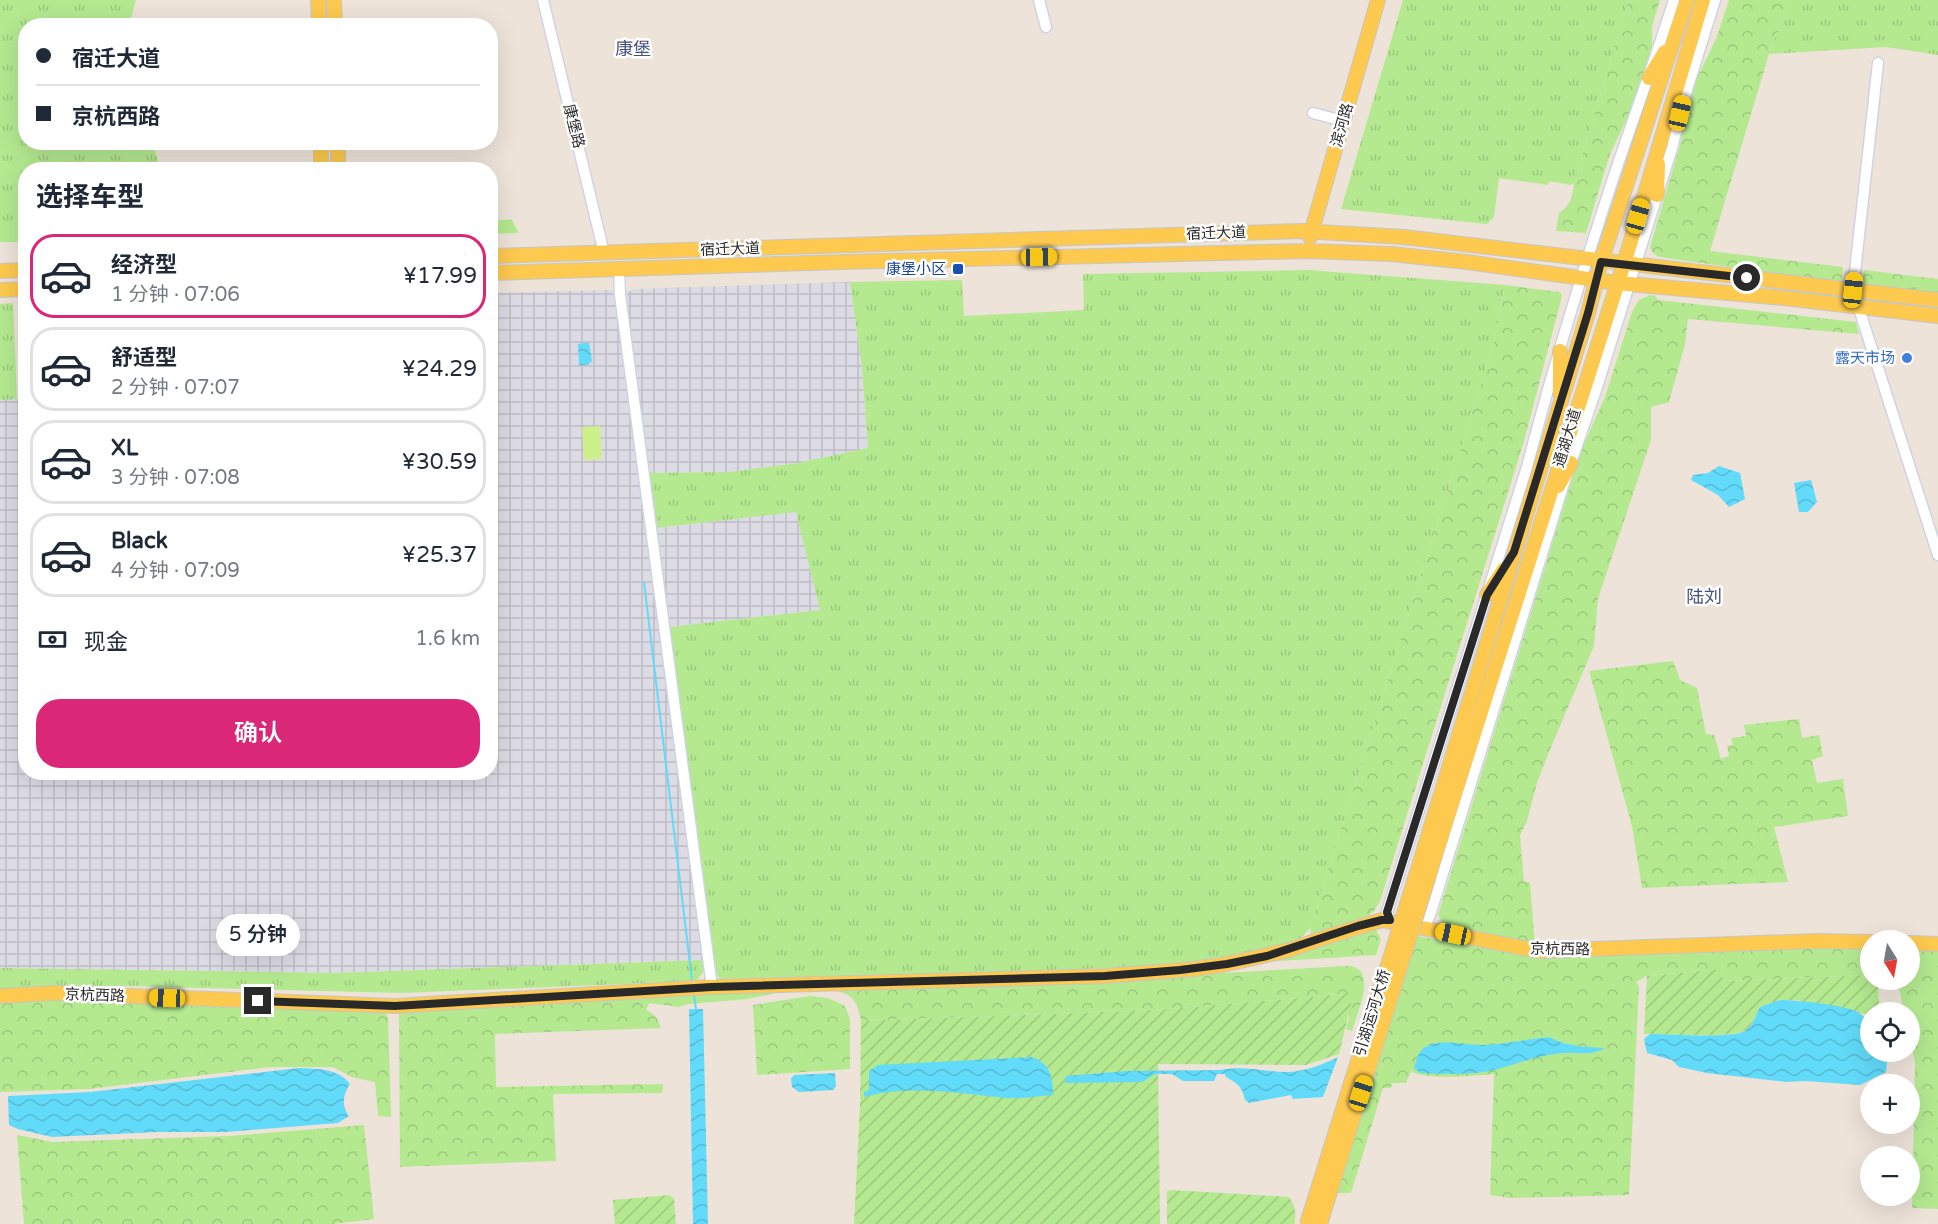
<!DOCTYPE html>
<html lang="zh">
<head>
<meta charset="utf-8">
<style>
  :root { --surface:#fff; --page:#f6f6f7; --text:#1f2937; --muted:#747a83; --line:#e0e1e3; --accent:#db2777 }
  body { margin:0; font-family:"Varela Round","Noto Sans SC",sans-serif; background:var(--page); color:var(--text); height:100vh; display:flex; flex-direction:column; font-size:22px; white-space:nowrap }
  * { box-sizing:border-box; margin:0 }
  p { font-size:20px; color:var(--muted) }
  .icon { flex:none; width:33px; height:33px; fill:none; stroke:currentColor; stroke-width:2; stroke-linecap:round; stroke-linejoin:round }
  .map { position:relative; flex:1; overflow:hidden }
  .panel { position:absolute; left:18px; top:162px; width:480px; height:618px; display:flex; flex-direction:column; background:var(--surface); border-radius:24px; box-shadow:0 6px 24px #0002 }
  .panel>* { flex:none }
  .guide { position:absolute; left:18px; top:18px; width:480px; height:132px; border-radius:24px; box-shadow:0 6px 24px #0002; display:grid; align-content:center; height:132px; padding:0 18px; background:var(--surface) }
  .needle { width:39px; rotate:169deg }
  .fabs { position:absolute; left:1860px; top:930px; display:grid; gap:12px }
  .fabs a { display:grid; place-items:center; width:60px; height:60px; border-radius:50%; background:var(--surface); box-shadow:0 6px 24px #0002; font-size:30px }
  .end { position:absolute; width:27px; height:27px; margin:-14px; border:8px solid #292929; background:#fff; box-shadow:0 0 0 3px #fff }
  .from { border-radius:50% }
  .bubble { position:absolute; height:42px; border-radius:21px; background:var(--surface); box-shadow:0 6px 24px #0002; font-size:20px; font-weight:600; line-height:42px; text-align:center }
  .car { position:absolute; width:18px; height:36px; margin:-18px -9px; border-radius:8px; box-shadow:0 0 4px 2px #0007; background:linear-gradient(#f5c518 24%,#345 0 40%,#f5c518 0 76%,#345 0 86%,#f5c518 0) }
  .guide b { display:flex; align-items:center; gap:21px; height:57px; font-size:22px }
  .guide b+b { border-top:2px solid var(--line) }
  .guide i { width:15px; height:15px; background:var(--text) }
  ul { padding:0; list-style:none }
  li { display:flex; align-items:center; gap:18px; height:84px; margin:0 12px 9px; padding:0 6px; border:3px solid var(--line); border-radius:24px }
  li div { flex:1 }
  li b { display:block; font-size:22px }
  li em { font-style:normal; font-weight:600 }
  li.active { border-color:var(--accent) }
  li>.icon { width:54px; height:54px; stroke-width:1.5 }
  h2 { padding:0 18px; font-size:27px; line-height:72px }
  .pay { display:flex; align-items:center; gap:15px; height:66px; padding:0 18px; font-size:22px }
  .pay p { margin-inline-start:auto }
  .cta { display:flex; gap:12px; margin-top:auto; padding:12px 18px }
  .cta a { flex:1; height:69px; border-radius:24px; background:var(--accent); color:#fff; font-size:24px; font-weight:600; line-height:69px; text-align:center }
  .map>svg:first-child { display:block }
</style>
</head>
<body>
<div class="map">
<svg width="1938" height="1224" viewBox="0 0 1938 1224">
  <defs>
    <pattern id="industrial-grid" width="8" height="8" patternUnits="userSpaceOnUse" patternTransform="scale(1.5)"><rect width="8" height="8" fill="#dddbe4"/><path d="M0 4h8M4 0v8" fill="none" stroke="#bebcc4"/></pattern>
    <pattern id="grass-tufts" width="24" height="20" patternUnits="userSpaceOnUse" patternTransform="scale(1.5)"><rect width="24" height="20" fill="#b4e990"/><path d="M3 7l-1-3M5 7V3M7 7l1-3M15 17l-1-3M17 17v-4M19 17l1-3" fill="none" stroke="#9bc87c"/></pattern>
    <pattern id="forest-crowns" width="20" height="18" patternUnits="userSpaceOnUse" patternTransform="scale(1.5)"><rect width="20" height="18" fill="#b4e990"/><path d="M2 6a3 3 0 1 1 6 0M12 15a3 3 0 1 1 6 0" fill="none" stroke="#9bc87c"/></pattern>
    <pattern id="garden-furrows" width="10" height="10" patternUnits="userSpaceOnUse" patternTransform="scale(1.5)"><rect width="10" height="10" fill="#b4e990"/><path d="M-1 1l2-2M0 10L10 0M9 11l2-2" fill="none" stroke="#9bc87c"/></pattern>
    <pattern id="water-waves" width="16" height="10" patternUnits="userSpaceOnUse" patternTransform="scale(1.5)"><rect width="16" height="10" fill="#62daf9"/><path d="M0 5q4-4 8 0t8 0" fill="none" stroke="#55bbd5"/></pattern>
  </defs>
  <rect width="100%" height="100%" fill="#ede3d9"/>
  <path fill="url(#industrial-grid)" d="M850 282 862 368 868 448 797 463 729 472 649 473 626 296 628 292 633 289Z
    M603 290H612L616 298 703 960 335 973 0 968V400L25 398 26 772H490L491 293Z
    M796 512 820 610 669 627 656 528Z"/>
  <path fill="url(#grass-tufts)" d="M0 0H136L129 25 26 26V142L152 143 161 169 26 170 25 242H0Z
    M1403 0H1629L1574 183 1570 185 1549 181 1548 185 1499 178 1494 217 1487 224 1341 209Z
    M1790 0H1938V55L1886 47 1769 54Z
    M491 220H512L519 233 491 234Z
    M1308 270 1505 285 1494 343 1310 928 1299 940 1292 944 1190 965 728 982 720 979 715 970 669 627 820 610 796 512 656 528 649 473 729 472 797 463 868 448 862 368 850 282 962 280 964 316 1084 310 1083 274Z
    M13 303 17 399 0 400V304Z
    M703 960 704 971 696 981 402 993 124 986 0 989V968L335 973Z"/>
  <path fill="url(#forest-crowns)" d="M1629 0H1660L1652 26V52L1632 108 1610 154 1586 233 1556 231 1559 213C1571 206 1573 195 1574 183Z
    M1729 0H1790L1769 54 1710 251 1843 267 1841 283 1659 257 1653 253 1650 247 1678 152 1696 80 1716 39Z
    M1864 270 1938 279V293L1863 285Z
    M1505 285 1560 292 1562 296 1524 441 1380 901C1377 907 1374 912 1368 916 1354 923 1327 932 1311 934L1310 928 1494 343Z
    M1650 295 1655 296 1658 300 1856 322 1859 334 1688 319 1685 344 1669 402 1651 407V440L1598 599 1594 646 1549 752 1537 783 1527 821 1520 835 1524 882H1530L1535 947 1446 929 1438 915 1580 453 1605 397 1632 312 1639 300Z
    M1673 661 1680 680 1697 688 1706 734 1714 735 1721 759 1729 756 1727 745H1733L1731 738 1746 736 1744 725 1799 719 1802 738 1819 735 1823 756 1812 760 1817 783 1843 779 1848 816 1774 827 1788 882 1642 888 1632 826 1589 671Z
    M1375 928 1381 939 1376 955 1262 962Z
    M1417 936 1501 951 1870 947V975L1723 981 1721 969 1647 976 1636 982 1639 986 1629 1195 1511 1198 1490 1195 1494 1074C1475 1076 1429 1080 1412 1072V1069L1406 1083H1392L1391 1088H1383L1351 1193H1337Z
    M1910 947H1938V1209L1912 1208 1915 1062 1910 1039V1012H1904L1899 988 1900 980H1910Z
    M1346 966C1380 966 1357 1012 1352 1031L1346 1029 1349 1018 1347 994 1156 1010 861 1021C856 993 849 994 823 988L1150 977Z
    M795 989 747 999 688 1004 679 1007 649 1003 646 1010C655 1014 658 1019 661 1028L495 1034 496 1087 663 1084 662 1093 553 1094 556 1161 400 1167 399 1015 400 1010Z
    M810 996 828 998 845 1006 850 1019V1069L757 1075 753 1005Z
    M24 997 383 1011 388 1017 391 1117 378 1116 375 1082 352 1077 333 1067H271L89 1089 0 1092V1000Z
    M364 1125 374 1219 333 1224H24L17 1135 52 1142 230 1136Z"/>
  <path fill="url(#garden-furrows)" d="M1721 969 1723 981 1870 975V980H1878L1879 1012H1870V1015L1795 1000H1780L1760 1007C1756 1014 1753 1025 1746 1030 1731 1039 1664 1034 1644 1034L1647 976Z
    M1347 994 1352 1000 1339 1054 1306 1065 1158 1064 1160 1224H854L860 1106 861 1021 1156 1010Z
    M1171 1190 1289 1197C1295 1206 1297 1213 1294 1224H1167V1191Z
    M670 1195 674 1199 676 1224H615L613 1200Z"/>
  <path fill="#ccf18b" d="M600 426 602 459 584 460 582 427Z"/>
  <path fill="url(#water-waves)" d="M584 343H589L592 361 588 365H579L578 344Z
    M1719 466 1740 473 1745 499 1729 507 1718 495 1691 480 1693 475 1708 473Z
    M1811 480 1817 502 1808 512H1799L1794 483Z
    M1780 1000C1797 1000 1841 1005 1856 1011 1862 1014 1866 1019 1870 1023V1052H1888L1886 1072 1860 1085 1805 1081 1786 1082 1707 1073 1679 1067 1672 1060 1647 1053 1644 1039 1650 1034C1670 1034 1730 1039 1745 1031 1753 1026 1756 1014 1760 1007Z
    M689 1009H703L708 1224H693Z
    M1549 1037C1567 1047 1586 1047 1605 1048 1591 1056 1580 1052 1565 1053 1542 1054 1520 1063 1498 1069 1472 1076 1446 1074 1420 1073L1414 1068C1416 1061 1418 1052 1424 1048 1439 1038 1463 1045 1480 1045 1502 1045 1527 1039 1549 1037Z
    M1031 1057C1050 1062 1053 1078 1053 1095 1038 1096 1022 1099 1007 1098 962 1094 909 1084 864 1097V1092L869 1090V1071L878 1065Z
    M1338 1057 1323 1097 1293 1099 1291 1095 1249 1103 1245 1100C1242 1086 1238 1084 1226 1077L1225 1074H1217L1214 1081H1183L1172 1074H1155L1142 1082 1065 1083 1066 1076 1126 1071 1220 1070C1243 1065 1265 1072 1288 1072 1306 1071 1322 1065 1338 1057Z
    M299 1068C318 1069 338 1068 350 1084 343 1094 341 1106 349 1116L338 1123 226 1132H157L52 1137 18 1129 9 1125 8 1096 90 1092Z
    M835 1073 836 1086 833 1090 799 1092 792 1087 791 1079 794 1075Z"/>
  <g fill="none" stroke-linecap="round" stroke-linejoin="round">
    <path stroke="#62daf9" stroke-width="2" d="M644 582 692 981
      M694 995 696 1009"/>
    <g stroke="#ced4e4" stroke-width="13">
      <path id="minor" d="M543 0 604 253
        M1039 0 1046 27
        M1878 63 1853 290 1938 555
        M1313 113 1343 121
        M619 269 620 295 712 987
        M1390 920 1387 912 1527 467C1552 371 1581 276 1612 182 1632 121 1655 61 1674 0
        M1424 928 1431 912 1564 483 1597 387 1672 148 1685 96 1715 0"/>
    </g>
    <g stroke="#c7c7c7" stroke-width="16">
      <path id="major" d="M318 0 319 26
        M334 0 335 26
        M1649 78 1665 52
        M321 142V170
        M338 142V170
        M1657 195 1658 164
        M1310 237 1378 0
        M490 256 1303 231 1403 237 1938 300
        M0 271 26 270
        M490 273 843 262 1307 251 1391 254 1467 262 1617 283 1784 298 1938 316
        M0 290 26 289
        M1560 393V351
        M1558 486 1571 463
        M1487 595 1504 569
        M1417 872 1588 313 1601 262 1687 0
        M1429 875 1627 254 1703 0
        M1910 943 1938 944
        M0 996 54 993 395 1006 709 987 1105 976 1194 969 1227 964 1289 950 1326 937 1382 920 1538 951 1818 941 1870 942"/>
    </g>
    <use href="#minor" stroke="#fff" stroke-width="10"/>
    <use href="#major" stroke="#fdc94e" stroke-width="14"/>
    <g stroke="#c7c7c7" stroke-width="16" stroke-linecap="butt">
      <path id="major-bridge" d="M1307 1224 1417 872
        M1320 1224 1429 875"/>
    </g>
    <use href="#major-bridge" stroke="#fdc94e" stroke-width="14"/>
  </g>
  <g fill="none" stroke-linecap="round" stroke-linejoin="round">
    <path stroke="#292929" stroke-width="8" d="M258 1001 395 1006 712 987 1105 976 1180 970 1227 964 1267 956 1358 926 1382 920H1390L1387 912 1487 595 1514 552 1588 313 1601 262 1747 278"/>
  </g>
  <rect fill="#1a4fb4" stroke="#fff" stroke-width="2" x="952" y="263" width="12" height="12" rx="3"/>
  <circle fill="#3f7fe0" stroke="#fff" stroke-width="2" cx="1907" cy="358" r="6"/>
  <g text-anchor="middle" stroke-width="5" stroke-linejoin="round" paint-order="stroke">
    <g font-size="15" fill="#292929" stroke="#fff">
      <text transform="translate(1342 125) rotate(-74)" y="5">滨河路</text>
      <text transform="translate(574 126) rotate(76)" y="5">康堡路</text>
      <text transform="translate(1216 233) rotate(-2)" y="5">宿迁大道</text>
      <text transform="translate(730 249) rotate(-2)" y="5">宿迁大道</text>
      <text transform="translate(1567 438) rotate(-73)" y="5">通湖大道</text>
      <text transform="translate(1560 949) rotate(1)" y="5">京杭西路</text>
      <text transform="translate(95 995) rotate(2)" y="5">京杭西路</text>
      <text transform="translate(1372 1013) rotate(-73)" y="5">引湖运河大桥</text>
    </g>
    <g font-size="15" fill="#164399" stroke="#fff" text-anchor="end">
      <text x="946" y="274">康堡小区</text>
    </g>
    <g font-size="15" fill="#366cbe" stroke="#fff" text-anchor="end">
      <text x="1895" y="363">露天市场</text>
    </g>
    <g font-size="18" fill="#45537d" stroke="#fff">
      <text x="633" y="55">康堡</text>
      <text x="1704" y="603">陆刘</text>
    </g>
  </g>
</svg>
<div class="fabs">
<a><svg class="needle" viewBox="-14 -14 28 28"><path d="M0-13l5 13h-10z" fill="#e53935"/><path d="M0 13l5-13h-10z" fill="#747a83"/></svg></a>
<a><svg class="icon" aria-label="locate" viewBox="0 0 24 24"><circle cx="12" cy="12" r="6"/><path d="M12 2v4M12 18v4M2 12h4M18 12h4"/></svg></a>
<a>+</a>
<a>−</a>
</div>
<i class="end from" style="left:1747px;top:278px"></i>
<i class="end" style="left:258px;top:1001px"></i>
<div class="bubble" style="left:216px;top:914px;width:84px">5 分钟</div>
<i class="car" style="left:1680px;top:113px;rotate:13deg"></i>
<i class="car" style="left:1638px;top:216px;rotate:16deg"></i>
<i class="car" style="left:1039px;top:257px;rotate:89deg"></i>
<i class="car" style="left:1853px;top:290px;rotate:6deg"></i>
<i class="car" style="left:1453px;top:934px;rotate:282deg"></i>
<i class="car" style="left:167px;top:998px;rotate:272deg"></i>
<i class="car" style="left:1361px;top:1093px;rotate:17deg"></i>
<div class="guide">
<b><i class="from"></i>宿迁大道</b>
<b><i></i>京杭西路</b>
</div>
<section class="panel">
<h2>选择车型</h2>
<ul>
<li class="active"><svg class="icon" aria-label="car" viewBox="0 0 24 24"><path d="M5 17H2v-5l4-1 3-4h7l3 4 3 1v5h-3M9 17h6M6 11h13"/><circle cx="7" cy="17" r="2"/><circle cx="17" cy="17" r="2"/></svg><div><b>经济型</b><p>1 分钟 · 07:06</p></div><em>¥17.99</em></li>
<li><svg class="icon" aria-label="car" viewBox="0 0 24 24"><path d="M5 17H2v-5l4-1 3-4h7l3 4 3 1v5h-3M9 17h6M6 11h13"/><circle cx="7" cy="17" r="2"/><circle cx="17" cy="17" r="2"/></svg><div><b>舒适型</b><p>2 分钟 · 07:07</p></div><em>¥24.29</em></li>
<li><svg class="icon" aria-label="car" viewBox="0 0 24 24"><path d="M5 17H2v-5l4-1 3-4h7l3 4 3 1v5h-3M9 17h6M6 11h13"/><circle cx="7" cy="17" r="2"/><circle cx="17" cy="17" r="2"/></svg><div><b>XL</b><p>3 分钟 · 07:08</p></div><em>¥30.59</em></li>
<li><svg class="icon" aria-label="car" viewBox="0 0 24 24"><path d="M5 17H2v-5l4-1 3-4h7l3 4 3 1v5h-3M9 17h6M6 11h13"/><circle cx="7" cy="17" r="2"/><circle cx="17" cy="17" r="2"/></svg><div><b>Black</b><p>4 分钟 · 07:09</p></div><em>¥25.37</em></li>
</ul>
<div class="pay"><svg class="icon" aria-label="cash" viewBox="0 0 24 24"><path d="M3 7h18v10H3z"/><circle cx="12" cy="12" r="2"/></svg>现金<p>1.6 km</p></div>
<div class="cta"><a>确认</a></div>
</section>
</div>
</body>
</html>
